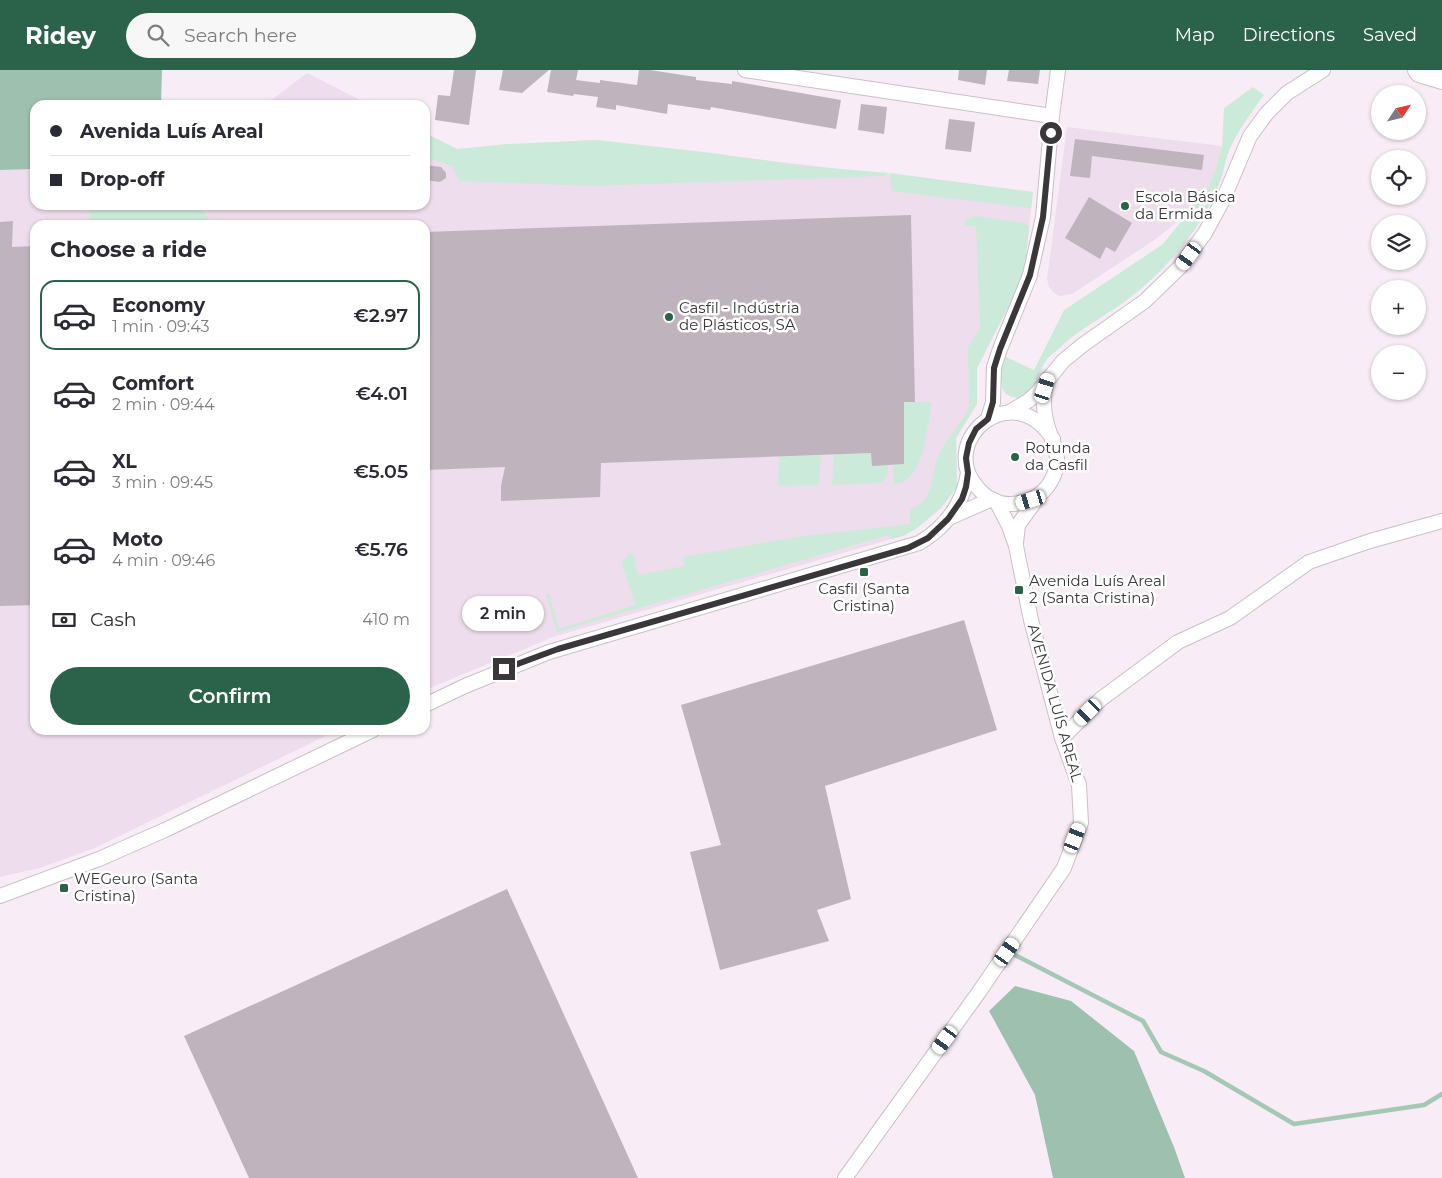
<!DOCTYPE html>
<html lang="en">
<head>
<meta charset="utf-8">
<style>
  :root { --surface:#fff; --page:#f7f7f7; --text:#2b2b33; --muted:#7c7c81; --line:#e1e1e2; --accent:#2a624a }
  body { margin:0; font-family:Montserrat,sans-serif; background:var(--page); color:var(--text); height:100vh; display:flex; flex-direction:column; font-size:19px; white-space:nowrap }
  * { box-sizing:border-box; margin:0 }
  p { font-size:16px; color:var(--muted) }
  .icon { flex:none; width:28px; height:28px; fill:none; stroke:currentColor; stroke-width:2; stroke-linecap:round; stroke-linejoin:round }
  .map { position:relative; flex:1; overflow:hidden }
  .sheet { position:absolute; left:30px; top:150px; width:400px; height:515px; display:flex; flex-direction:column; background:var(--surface); border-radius:15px; box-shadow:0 1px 4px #0004 }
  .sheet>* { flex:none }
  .hud { position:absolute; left:30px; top:30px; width:400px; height:110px; border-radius:15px; box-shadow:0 1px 4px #0004; display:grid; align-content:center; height:110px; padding:0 20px; background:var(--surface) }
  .needle { width:32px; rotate:55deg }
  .controls { position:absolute; left:1371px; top:15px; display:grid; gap:10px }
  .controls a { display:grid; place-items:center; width:55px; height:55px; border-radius:50%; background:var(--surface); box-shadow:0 1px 4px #0004; font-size:25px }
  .end { position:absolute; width:22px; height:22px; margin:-11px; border:6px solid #3a363a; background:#fff; box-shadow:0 0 0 2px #fff }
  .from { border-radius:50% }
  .bubble { position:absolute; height:35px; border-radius:18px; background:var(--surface); box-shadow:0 1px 4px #0004; font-size:16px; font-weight:600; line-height:35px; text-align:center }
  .car { position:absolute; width:15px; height:30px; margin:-15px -8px; border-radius:6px; box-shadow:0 0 4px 1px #0007; background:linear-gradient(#fff 24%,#345 0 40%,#fff 0 76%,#345 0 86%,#fff 0) }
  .hud b { display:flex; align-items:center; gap:18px; height:48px; font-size:19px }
  .hud b+b { border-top:1px solid var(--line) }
  .hud i { width:12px; height:12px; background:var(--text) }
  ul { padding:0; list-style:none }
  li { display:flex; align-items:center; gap:15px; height:70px; margin:0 10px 8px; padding:0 10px; border:2px solid transparent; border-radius:15px }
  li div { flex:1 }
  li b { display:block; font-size:19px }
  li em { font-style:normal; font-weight:600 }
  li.active { border-color:var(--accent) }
  li>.icon { width:45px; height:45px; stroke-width:1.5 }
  h2 { padding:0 20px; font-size:22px; line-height:60px }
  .pay { display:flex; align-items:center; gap:12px; height:55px; padding:0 20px; font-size:19px }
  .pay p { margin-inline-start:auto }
  .button { display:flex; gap:10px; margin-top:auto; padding:10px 20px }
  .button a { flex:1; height:58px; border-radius:30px; background:var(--accent); color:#fff; font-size:20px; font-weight:600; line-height:58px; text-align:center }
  header { display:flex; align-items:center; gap:30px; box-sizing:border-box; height:70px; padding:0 25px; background:var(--accent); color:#fff }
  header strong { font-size:24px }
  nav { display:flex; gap:28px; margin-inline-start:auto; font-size:18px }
  .search { width:350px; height:45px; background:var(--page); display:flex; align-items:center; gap:12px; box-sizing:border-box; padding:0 18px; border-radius:28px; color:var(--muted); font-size:19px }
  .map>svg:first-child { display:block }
</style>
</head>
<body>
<header>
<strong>Ridey</strong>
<div class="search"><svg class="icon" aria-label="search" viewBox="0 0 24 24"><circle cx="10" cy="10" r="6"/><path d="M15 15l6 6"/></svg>Search here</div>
<nav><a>Map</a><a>Directions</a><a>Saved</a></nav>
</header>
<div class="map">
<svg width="1442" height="1108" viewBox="0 0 1442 1108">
  <rect width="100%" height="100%" fill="#f8edf6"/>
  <path fill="#eeddec" d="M307 3 370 35H265Z
    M1067 57 1222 76 1214 104 1208 117 1188 143 1156 169 1072 224 1060 226 1054 223 1049 217 1047 209Z
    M425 63 457 79 596 70 1033 122 1024 206 977 298V334L956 368 957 417 941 438 917 458 905 465 553 567 425 620V155H35V660H338L97 777 40 798 0 807V100L35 99V135H425Z"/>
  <path fill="#cceada" d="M1253 17 1264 25C1250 44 1237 62 1228 83 1225 92 1224 101 1221 109 1215 127 1205 144 1195 159 1174 189 1147 217 1117 237 1098 250 1082 258 1064 274 1059 279 1052 284 1047 289 1037 302 1035 333 1012 327 995 322 1002 298 1004 286L1034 300 1064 240 1163 174 1199 129 1208 117 1214 104 1222 76 1224 38Z
    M425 63 457 79 507 74 596 70 704 82 805 96 890 103 1033 122 1031 138 891 121 890 103 884 106 591 116 459 111 452 96 425 87Z
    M89 135H196L205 143 208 150 90 155Z
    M975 146 1025 153 1029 157 1024 206 977 298V334L956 368 957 417 941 438 917 458 905 465 892 469 889 465 557 562 546 524 549 523 559 559 635 535 622 492 628 484 633 483 638 505 685 496 683 487 796 467 910 454V440C914 437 919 435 923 431 934 419 932 401 938 387 945 368 961 355 969 337L968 277 980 259 976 156 964 155 965 150Z
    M904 332H931V339C926 361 924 413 894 414L893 395Z
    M834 383H871L888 395V403L882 413 832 415Z
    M821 384 819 415 778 416 779 385Z"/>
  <path fill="#9ec1af" d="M0 0H162L161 35H35V99L0 100Z
    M1015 916 1071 931 1134 981 1174 1077 1185 1108H1053L1035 1025 989 941Z"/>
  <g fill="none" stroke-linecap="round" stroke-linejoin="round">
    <path stroke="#a5c8b6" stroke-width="4.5" d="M1011 883 1143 951 1161 982 1204 1001 1294 1054 1424 1035 1442 1024"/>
  </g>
  <path fill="#bfb4bd" d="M454 0H476L469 55 435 50 438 25 450 26Z
    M503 0H549L522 23 499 20Z
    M551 0H578L576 10 600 13V10L637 15 639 0H650L696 7V10L732 14V11L841 30 836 59 711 37 710 40 668 34 667 44 616 35V40L596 37 598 27 574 24 573 26 547 22Z
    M959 0H987L985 15 958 10Z
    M1009 0H1040L1038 14 1007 11Z
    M861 34 887 37 884 64 858 60Z
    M949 49 975 52 971 82 945 79Z
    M1075 69 1204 85 1202 100 1092 86 1090 108 1070 106Z
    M425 95 441 97 446 103V108L440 112 425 110Z
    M1089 127 1132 153 1115 182 1106 177 1100 189 1065 168Z
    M911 145 915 332H904V394L872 396 871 383 601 393 600 427 501 431V416L505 397 425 400V162Z
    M13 151 12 177 35 176V535L0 536V152Z
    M964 550 997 660 825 716 851 829 817 840 829 871 720 900 690 782 721 775 681 635Z
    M507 819 638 1108H249L184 966Z"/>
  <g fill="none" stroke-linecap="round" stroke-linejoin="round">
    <g stroke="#cabfc9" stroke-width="16">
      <path id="minor" d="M745 0 1052 46
        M1047 312C1043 324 1043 337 1046 350 1051 373 1065 387 1051 411 1043 426 1026 434 1010 434 997 434 985 427 977 417 937 371 1012 305 1053 369
        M1008 343 1028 331 1038 322 1063 291 1084 274 1145 231 1180 197 1205 163 1223 130 1250 66 1267 43 1287 23 1323 0
        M988 349 993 332 994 297 1000 279 1030 205 1043 147 1052 46 1058 0
        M951 447 992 429
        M1016 473 1018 455 1039 426
        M425 635 465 616 549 582 919 473C946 457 963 434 968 403
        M1062 668 1101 629 1178 572 1230 548 1309 492 1370 471 1442 451
        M0 826 99 789 165 760 373 660
        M845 1108 979 922 1064 798 1081 753 1079 715 1062 668 1031 550 1016 476 1009 456 996 431"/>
    </g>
    <g stroke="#cabfc9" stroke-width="20">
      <path id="major" d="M1417 0 1419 3 1442 10"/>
    </g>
    <use href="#minor" stroke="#fff" stroke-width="14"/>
    <use href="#major" stroke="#fff" stroke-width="18"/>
  </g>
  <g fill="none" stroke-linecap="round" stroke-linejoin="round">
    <path stroke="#3a363a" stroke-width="6" d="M504 599 558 579 908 478 928 468 948 449 962 429 966 417 968 403 966 388 969 373 976 359 988 349 993 332 994 298 1000 279 1030 205 1043 147 1051 63"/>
  </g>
  <g fill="#2a624a" stroke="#fff" stroke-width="2">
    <circle cx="1125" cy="136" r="5"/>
    <circle cx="669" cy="247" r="5"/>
    <circle cx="1015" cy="387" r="5"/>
    <rect x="859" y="497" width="10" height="10" rx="2.5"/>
    <rect x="1014" y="515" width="10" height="10" rx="2.5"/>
    <rect x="59" y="813" width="10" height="10" rx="2.5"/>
  </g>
  <g text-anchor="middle" stroke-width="5" stroke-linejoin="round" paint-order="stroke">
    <g font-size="15" fill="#3a363a" stroke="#fff" text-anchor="start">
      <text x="1135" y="132">Escola Básica<tspan x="1135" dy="17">da Ermida</tspan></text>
      <text x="679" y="243">Casfil - Indústria<tspan x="679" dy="17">de Plásticos, SA</tspan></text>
      <text x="1025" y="383">Rotunda<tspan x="1025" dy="17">da Casfil</tspan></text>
      <text x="1029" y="516">Avenida Luís Areal<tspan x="1029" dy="17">2 (Santa Cristina)</tspan></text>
      <text x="864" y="524" text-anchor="middle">Casfil (Santa<tspan x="864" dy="17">Cristina)</tspan></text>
      <text x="74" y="814">WEGeuro (Santa<tspan x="74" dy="17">Cristina)</tspan></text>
    </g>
    <g font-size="15" fill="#3a363a" stroke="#fff">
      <text transform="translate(1055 633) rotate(74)" y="5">AVENIDA LUÍS AREAL</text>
    </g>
  </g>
</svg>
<div class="controls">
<a><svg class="needle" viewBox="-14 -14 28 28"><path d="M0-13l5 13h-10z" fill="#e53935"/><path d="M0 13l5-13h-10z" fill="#7c7c81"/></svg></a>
<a><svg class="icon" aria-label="locate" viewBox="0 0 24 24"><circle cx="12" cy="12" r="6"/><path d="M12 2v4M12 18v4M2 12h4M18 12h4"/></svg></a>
<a><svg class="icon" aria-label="layers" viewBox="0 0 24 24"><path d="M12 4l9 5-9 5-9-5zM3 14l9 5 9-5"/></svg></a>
<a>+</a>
<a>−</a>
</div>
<i class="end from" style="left:1051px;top:63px"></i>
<i class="end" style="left:504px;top:599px"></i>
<div class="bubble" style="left:462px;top:526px;width:82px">2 min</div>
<i class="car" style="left:1189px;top:186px;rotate:216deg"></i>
<i class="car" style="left:1045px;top:318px;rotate:18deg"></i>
<i class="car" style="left:1031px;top:430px;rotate:253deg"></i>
<i class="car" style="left:1088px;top:642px;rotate:225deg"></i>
<i class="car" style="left:1075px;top:768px;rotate:21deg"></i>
<i class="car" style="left:1007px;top:882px;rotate:35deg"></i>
<i class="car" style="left:945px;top:970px;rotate:216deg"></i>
<div class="hud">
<b><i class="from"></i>Avenida Luís Areal</b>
<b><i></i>Drop-off</b>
</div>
<section class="sheet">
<h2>Choose a ride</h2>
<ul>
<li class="active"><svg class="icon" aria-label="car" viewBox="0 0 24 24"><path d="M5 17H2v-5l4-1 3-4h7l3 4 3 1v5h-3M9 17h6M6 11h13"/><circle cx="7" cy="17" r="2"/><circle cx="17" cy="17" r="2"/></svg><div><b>Economy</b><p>1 min · 09:43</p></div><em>€2.97</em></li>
<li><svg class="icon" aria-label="car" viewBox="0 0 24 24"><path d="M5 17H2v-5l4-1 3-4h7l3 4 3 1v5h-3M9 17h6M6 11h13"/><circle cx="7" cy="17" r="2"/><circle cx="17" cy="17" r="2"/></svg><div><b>Comfort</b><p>2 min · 09:44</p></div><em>€4.01</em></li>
<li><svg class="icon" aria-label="car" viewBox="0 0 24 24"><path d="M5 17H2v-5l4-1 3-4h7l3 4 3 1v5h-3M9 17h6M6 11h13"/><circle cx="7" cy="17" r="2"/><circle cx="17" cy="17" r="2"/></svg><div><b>XL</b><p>3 min · 09:45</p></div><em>€5.05</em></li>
<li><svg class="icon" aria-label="car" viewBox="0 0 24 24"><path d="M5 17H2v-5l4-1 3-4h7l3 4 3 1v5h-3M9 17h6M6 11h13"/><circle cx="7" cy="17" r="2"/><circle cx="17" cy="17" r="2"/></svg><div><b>Moto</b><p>4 min · 09:46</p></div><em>€5.76</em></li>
</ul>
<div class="pay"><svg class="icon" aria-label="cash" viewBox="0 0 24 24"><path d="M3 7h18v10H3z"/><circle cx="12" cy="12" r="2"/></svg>Cash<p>410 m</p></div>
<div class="button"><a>Confirm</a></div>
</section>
</div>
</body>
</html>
